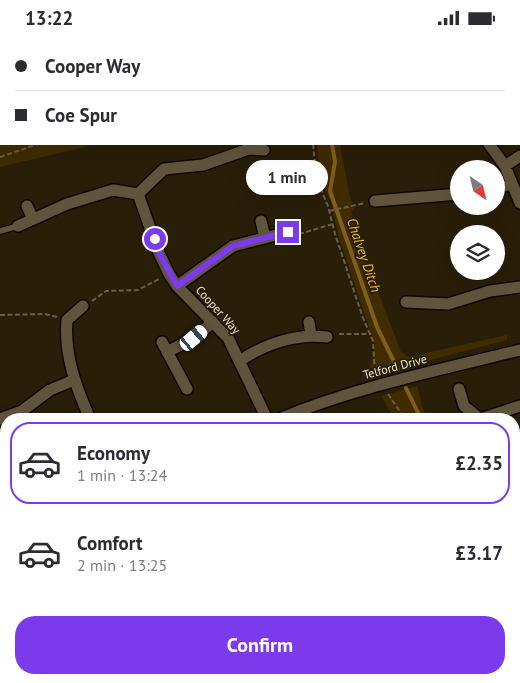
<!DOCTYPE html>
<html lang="en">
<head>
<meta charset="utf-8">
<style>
  :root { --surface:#fff; --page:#f7f7f7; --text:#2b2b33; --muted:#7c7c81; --line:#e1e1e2; --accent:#7c3aed }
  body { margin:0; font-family:"PT Sans",sans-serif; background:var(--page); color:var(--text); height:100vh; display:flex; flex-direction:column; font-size:19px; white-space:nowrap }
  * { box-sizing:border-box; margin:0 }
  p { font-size:16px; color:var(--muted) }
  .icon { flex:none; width:28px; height:28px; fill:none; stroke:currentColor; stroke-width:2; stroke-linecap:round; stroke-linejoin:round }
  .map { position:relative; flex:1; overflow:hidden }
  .details { position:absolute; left:0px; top:378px; width:520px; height:271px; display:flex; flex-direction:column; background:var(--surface); border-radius:20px 20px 0 0; box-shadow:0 5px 20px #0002 }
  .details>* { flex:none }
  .guide { position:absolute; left:0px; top:0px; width:520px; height:110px; box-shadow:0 5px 20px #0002; display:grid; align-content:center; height:110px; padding:0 15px; background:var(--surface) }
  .needle { width:32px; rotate:145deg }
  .fabs { position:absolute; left:450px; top:125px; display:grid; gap:10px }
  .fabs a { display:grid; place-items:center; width:55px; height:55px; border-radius:50%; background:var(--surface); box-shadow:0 5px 20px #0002; font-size:25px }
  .end { position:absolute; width:22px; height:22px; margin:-11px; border:6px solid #7c3aed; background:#fff; box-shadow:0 0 0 2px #fff }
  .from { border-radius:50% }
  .bubble { position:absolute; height:35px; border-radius:18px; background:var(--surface); box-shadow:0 5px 20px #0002; font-size:16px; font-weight:600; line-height:35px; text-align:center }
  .car { position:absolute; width:15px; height:30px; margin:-15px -8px; border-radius:6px; box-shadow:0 0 4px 1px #0007; background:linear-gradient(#fff 24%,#345 0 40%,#fff 0 76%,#345 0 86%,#fff 0) }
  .guide b { display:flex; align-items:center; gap:18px; height:48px; font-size:19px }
  .guide b+b { border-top:1px solid var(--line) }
  .guide i { width:12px; height:12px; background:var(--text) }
  ul { padding:9px 0 0; list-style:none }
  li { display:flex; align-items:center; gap:15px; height:82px; margin:0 10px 8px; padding:0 5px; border:2px solid transparent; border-radius:20px }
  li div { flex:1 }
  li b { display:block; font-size:19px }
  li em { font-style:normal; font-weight:600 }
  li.current { border-color:var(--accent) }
  li>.icon { width:45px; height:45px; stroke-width:1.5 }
  .cta { display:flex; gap:10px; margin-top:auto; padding:10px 15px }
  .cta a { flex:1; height:58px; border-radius:20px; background:var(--accent); color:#fff; font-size:20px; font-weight:600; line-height:58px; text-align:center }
  .status { display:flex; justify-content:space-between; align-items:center; height:35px; padding:0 25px; background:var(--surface); direction:ltr }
  .status svg { height:14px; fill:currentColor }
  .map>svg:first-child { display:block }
</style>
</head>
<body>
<div class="status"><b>13:22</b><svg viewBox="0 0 49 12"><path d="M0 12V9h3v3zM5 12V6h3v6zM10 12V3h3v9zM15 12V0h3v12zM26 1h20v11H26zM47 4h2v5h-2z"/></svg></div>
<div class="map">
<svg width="520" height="648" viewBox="0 0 520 648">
  <rect width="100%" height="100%" fill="#291e08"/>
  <path fill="#402c00" d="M121 0H484L117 1Z
    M0 38 1 109H97L0 132Z
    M317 109H340L350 163 354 175 351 176 367 227 401 317 408 322 507 300V305L365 342 370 332 375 310 339 203 332 170 319 139Z
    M417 351 426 384H395L381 361Z
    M514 581 520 582V648H517L518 619 514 618Z"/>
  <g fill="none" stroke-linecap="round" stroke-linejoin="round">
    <path stroke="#805f19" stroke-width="4" d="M310 0 311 1
      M332 109 335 127 330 156 377 292 398 335
      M406 353 421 384
      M514 592 520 594
      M237 648 243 642"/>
    <g stroke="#120800" stroke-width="8">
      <path id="service" d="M0 196 18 191
        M0 582 6 578"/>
    </g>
    <g stroke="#120800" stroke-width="14">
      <path id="minor" d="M519 25H520
        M489 109 505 131 520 168
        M505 131 520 121
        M496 153 511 149
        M138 159 164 134 203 130 249 114 264 115
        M375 166 459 159
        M27 171 33 184
        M261 186 265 203
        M18 191 67 169 113 155 138 159 159 218 169 239 177 251 228 303 267 384
        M177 251 233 211 288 197
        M406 267 448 269 490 256 520 252
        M83 271 67 285C64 320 76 352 90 384
        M309 287 311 300
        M162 307 187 354
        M167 317 194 303 213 287
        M241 325C265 309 297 298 327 302
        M459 354 464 371 480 384
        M0 384 22 376 50 355 74 345
        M279 384C356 352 439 335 520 315
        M480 384 520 371
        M0 400 6 409
        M0 441 6 436
        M514 491 520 489
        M0 536 6 533
        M358 642 359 648
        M465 642V648"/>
    </g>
    <g stroke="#120800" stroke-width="18">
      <path id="motorway" d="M0 1 5 0
        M48 1 51 0
        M0 18 1 17"/>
    </g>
    <path stroke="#685e4b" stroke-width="2" stroke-dasharray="5 2.5" stroke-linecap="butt" d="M418 1 422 0
      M313 109 316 142 328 171 335 199 363 283 373 306 375 339
      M0 122 38 109
      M329 176 365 168
      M299 199 333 189
      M92 266 106 256 138 255 159 244
      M0 280 45 279 57 282
      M339 299H371
      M388 359 405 384
      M514 620 520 622
      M215 642 218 648
      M269 648 275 642"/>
    <use href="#service" stroke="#61543d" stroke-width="5.5"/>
    <use href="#minor" stroke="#61543d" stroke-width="11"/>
    <use href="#motorway" stroke="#c79939" stroke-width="15"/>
  </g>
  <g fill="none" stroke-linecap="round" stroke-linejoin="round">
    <path stroke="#7c3aed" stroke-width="6" d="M155 204 159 218 177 251 233 211 288 197"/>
  </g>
  <g text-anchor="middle" stroke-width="4" stroke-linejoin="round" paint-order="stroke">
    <g font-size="12" fill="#ede5d8" stroke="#291e08">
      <text transform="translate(218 275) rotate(48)" y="4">Cooper Way</text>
      <text transform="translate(395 332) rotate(-15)" y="4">Telford Drive</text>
    </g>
    <g font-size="14" font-style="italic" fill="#eeb53b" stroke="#291e08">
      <text transform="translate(364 220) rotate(71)" y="5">Chalvey Ditch</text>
    </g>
  </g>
</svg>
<div class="fabs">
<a><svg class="needle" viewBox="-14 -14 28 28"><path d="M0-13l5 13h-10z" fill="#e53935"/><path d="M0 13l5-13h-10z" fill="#7c7c81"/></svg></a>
<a><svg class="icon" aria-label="layers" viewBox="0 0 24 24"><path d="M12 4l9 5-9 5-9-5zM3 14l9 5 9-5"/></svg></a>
</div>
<i class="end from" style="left:155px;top:204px"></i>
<i class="end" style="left:288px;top:197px"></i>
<div class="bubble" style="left:246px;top:125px;width:82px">1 min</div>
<i class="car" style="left:194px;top:303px;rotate:50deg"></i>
<div class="guide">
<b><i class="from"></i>Cooper Way</b>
<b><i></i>Coe Spur</b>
</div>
<section class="details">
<ul>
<li class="current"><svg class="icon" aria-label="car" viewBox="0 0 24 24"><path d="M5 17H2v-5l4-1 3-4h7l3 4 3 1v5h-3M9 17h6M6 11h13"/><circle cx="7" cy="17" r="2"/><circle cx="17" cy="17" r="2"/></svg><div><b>Economy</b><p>1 min · 13:24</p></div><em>£2.35</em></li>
<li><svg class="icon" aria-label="car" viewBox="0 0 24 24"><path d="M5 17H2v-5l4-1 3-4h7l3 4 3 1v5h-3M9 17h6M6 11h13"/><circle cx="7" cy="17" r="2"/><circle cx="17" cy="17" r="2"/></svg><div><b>Comfort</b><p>2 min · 13:25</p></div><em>£3.17</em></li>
</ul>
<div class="cta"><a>Confirm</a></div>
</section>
</div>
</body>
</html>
